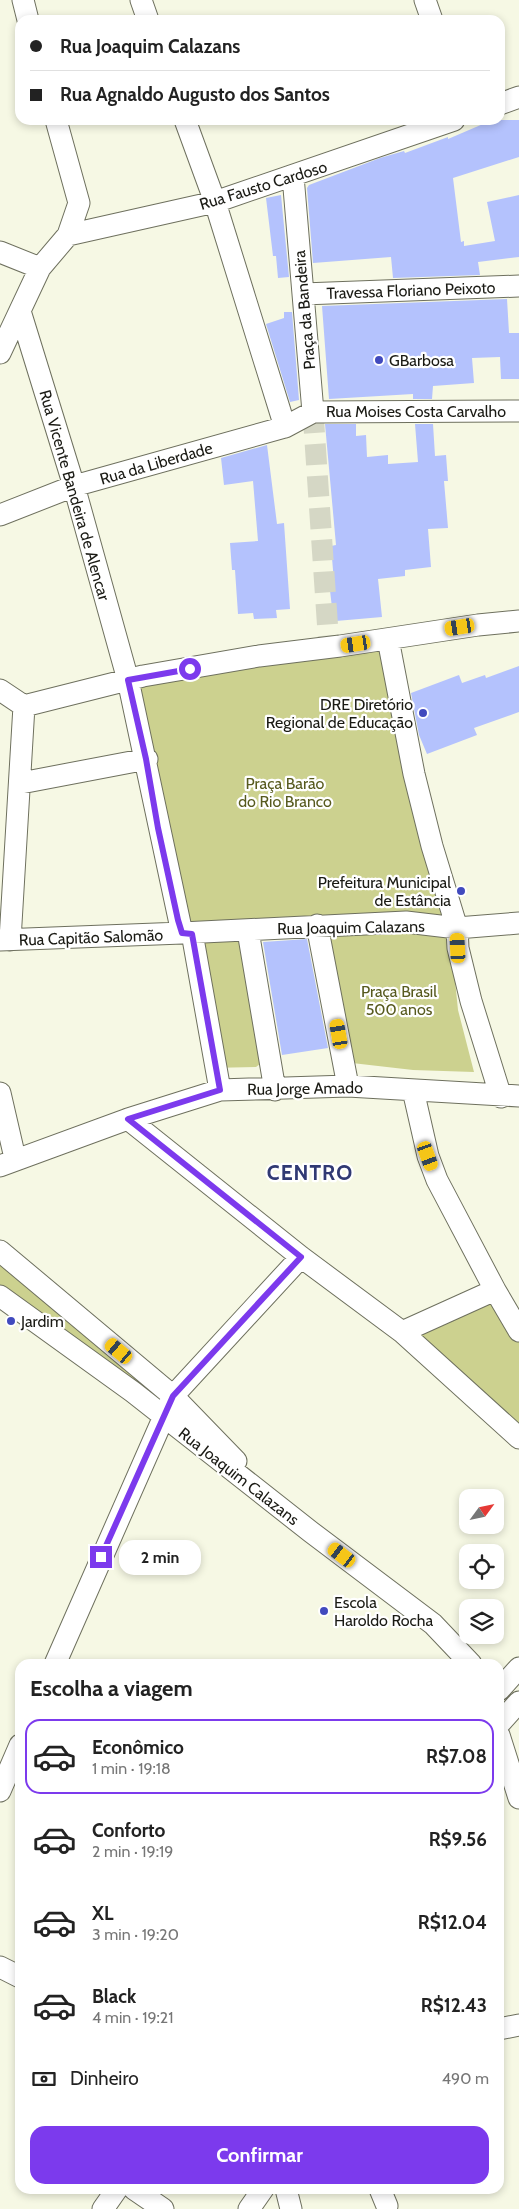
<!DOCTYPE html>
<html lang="pt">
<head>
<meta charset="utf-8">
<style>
  :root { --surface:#fff; --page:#f2f2f2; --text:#222; --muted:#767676; --line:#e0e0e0; --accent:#7c3aed }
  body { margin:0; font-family:Cabin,sans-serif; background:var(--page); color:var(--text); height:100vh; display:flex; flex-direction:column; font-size:19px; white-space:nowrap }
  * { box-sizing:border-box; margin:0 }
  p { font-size:16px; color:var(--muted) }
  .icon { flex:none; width:28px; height:28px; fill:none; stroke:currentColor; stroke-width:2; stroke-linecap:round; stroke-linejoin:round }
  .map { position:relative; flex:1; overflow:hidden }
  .sheet { position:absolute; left:15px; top:1659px; width:489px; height:535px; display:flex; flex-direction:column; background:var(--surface); border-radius:15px; box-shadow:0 2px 8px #0003 }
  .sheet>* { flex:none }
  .hud { position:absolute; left:15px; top:15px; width:490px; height:110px; border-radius:15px; box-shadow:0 2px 8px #0003; display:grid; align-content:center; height:110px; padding:0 15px; background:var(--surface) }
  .needle { width:32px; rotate:57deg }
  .buttons { position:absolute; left:459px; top:1489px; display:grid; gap:10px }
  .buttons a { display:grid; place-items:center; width:45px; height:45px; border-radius:10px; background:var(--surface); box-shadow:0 2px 8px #0003; font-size:25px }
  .end { position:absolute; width:22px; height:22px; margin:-11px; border:6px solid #7c3aed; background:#fff; box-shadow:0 0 0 2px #fff }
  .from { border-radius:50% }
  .bubble { position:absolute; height:35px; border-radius:15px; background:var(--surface); box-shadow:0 2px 8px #0003; font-size:16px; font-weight:700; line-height:35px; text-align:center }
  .car { position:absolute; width:15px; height:30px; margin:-15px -8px; border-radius:6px; box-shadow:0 0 4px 1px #0007; background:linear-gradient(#f5c518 24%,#345 0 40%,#f5c518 0 76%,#345 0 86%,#f5c518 0) }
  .hud b { display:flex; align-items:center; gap:18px; height:48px; font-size:19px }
  .hud b+b { border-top:1px solid var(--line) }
  .hud i { width:12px; height:12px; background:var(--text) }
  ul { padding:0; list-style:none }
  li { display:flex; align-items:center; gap:15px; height:75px; margin:0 10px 8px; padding:0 5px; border:2px solid transparent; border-radius:15px }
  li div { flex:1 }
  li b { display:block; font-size:19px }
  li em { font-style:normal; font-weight:700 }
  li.active { border-color:var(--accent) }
  li>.icon { width:45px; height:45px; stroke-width:1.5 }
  h2 { padding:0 15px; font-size:22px; line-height:60px }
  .pay { display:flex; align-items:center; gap:12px; height:55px; padding:0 15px; font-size:19px }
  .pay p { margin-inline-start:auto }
  .primary-button { display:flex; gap:10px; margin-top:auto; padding:10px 15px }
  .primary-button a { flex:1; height:58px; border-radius:15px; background:var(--accent); color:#fff; font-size:20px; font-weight:700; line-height:58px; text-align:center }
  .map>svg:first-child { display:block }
</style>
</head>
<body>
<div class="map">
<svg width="519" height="2209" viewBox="0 0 519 2209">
  <rect width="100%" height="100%" fill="#f6f8e4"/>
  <path fill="#ccd18f" d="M381 648 444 916 190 927 139 687 216 673Z
    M450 931 458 1010 474 1072 413 1070 352 1063 327 934Z
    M244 937 260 1064 256 1067 209 1068 187 941Z
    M0 1258 164 1395 157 1407 0 1288Z
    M493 1280 519 1328V1446L400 1332Z"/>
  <path fill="#b4c2fd" d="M481 120H519V157L453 178 461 242 464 241V246L495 241 487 202 519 195V257L478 262 480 275 393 278 391 257 313 263 307 188 309 185 380 158 404 151 405 153 448 137V139L483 124Z
    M281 195 289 277 278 278 276 256H273L266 198Z
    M507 299 509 333H519V379H501L500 357 472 358 474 383 433 386 432 399H413V394L329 399 322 306Z
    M284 312H292L299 400 290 402 266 324 284 318Z
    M325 424H356V436L366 435 367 457 388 455V464L418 462 415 424H433L435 456 446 455 448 481H444L448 528 428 529 431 567 405 570V576L378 579 382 617 336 621 333 616 329 582H334L331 546 336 545Z
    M267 445 277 524 284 523 290 609 276 610 277 618 254 619 253 613 238 614 235 570H232L230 543 258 541 253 481 224 485 221 458Z
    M519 666V712L474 728 477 735 427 754 419 735 411 693 459 675 462 683 485 675 486 678Z
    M307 939 328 1048 282 1055 263 942Z"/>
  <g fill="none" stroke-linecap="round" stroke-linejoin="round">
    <path stroke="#d5d7c5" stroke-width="21" stroke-dasharray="21 11" stroke-linecap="butt" d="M313 412 329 647"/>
    <g stroke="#6e705e" stroke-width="23">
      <path id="minor" d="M23 0 28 20
        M141 0 148 20
        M425 0 432 20
        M500 104 519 97
        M185 120 215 202 285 427
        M68 235 215 202 454 120
        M0 252 40 268
        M303 294 519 286
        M20 311 74 486 128 680 182 933 406 922 457 928 519 923
        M0 353 40 268 68 235 79 203 56 120
        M313 412 519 411
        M0 515 74 486 285 427 313 412 293 176
        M388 639 414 774 432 846 457 928 458 948 471 1001 501 1097
        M0 690 24 706
        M24 706 143 676 259 656 340 646 478 625 519 621
        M21 783 147 759
        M317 925 348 1086
        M248 931 275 1090
        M192 933 220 1090
        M0 940 182 933
        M10 940 24 706
        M413 1090 428 1156 437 1180 495 1290
        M0 1093 15 1158
        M128 1119 301 1257 402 1332
        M0 1166 128 1119 220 1090 348 1086 519 1096
        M0 1251 173 1396 236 1461
        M0 1296 133 1392 311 1532 433 1624 471 1664
        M519 1331 495 1290 402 1332 519 1438
        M55 1664 173 1396 301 1257
        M499 1690 519 1668
        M499 1724 519 1702
        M499 1735 519 1798
        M0 1791 20 1745
        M0 1967 20 1977
        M499 2029 519 2025
        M134 2189 163 2209
        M286 2189 291 2209
        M380 2189 387 2206
        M103 2209 117 2189
        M249 2209 263 2189"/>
    </g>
    <use href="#minor" stroke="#fff" stroke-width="21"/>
  </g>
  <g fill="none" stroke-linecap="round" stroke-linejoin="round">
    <path stroke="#7c3aed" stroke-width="6" d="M101 1557 173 1396 301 1257 128 1119 220 1090 192 934 182 933 178 920 158 828 146 759 128 680 190 669"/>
  </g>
  <g fill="#414abe" stroke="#fff" stroke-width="2">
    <circle cx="379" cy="360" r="5"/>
    <circle cx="423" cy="713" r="5"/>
    <circle cx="461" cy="891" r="5"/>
    <circle cx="11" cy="1321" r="5"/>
    <circle cx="324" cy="1611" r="5"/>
  </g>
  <g text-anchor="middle" stroke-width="4.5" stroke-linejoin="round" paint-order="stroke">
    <g font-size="16" fill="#1a1a14" stroke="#fff">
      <text transform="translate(263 185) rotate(-17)" y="6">Rua Fausto Cardoso</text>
      <text transform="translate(411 290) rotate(-2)" y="6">Travessa Floriano Peixoto</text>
      <text transform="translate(304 310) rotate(-95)" y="6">Praça da Bandeira</text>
      <text x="416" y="417">Rua Moises Costa Carvalho</text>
      <text transform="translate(156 463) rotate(-16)" y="6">Rua da Liberdade</text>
      <text transform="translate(75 495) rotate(74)" y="6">Rua Vicente Bandeira de Alencar</text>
      <text transform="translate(351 927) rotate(-1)" y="6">Rua Joaquim Calazans</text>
      <text transform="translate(91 937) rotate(-2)" y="6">Rua Capitão Salomão</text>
      <text transform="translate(305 1088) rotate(-1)" y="6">Rua Jorge Amado</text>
      <text transform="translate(239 1476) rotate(38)" y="6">Rua Joaquim Calazans</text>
    </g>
    <g font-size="16" fill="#1a1a14" stroke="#fff" text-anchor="start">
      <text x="389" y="366">GBarbosa</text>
      <text x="413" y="710" text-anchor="end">DRE Diretório<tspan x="413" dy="18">Regional de Educação</tspan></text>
      <text x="451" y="888" text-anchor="end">Prefeitura Municipal<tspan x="451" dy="18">de Estância</tspan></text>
      <text x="21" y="1327">Jardim</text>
      <text x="334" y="1608">Escola<tspan x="334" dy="18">Haroldo Rocha</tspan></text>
    </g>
    <g font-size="16" fill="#575a1e" stroke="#fff">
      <text x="285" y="789">Praça Barão<tspan x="285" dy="18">do Rio Branco</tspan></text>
      <text x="399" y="997">Praça Brasil<tspan x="399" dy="18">500 anos</tspan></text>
    </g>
    <g font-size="21" font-weight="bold" letter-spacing="1" fill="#303973" stroke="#fff">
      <text x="310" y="1180">CENTRO</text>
    </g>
  </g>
</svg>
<div class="buttons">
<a><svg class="needle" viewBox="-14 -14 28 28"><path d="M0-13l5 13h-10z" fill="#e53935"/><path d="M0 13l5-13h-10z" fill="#767676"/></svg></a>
<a><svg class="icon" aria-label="locate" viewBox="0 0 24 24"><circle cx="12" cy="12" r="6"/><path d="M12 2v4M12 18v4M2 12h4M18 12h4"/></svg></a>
<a><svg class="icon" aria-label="layers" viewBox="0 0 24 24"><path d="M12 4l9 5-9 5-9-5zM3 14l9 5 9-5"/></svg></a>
</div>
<i class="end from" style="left:190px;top:669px"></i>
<i class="end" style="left:101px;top:1557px"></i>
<div class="bubble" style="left:119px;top:1540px;width:82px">2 min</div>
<i class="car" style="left:460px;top:627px;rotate:261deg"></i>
<i class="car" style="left:356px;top:644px;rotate:261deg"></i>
<i class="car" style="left:458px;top:948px;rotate:357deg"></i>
<i class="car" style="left:339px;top:1034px;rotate:350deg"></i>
<i class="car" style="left:428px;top:1156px;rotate:160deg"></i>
<i class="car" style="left:119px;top:1351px;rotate:310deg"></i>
<i class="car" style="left:342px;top:1555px;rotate:307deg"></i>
<div class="hud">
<b><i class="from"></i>Rua Joaquim Calazans</b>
<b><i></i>Rua Agnaldo Augusto dos Santos</b>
</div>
<section class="sheet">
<h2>Escolha a viagem</h2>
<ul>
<li class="active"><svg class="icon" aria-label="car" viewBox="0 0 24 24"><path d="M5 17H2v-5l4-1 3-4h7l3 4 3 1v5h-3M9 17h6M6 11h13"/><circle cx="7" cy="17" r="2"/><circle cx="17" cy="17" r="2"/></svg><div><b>Econômico</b><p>1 min · 19:18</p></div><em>R$7.08</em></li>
<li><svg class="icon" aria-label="car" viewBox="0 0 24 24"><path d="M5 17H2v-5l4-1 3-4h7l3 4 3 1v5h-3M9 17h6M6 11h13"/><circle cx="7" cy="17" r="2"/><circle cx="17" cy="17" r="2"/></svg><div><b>Conforto</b><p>2 min · 19:19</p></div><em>R$9.56</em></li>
<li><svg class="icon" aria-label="car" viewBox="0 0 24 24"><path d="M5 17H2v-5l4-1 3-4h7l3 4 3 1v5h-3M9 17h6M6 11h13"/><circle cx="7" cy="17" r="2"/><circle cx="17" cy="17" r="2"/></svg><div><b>XL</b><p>3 min · 19:20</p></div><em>R$12.04</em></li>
<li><svg class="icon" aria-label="car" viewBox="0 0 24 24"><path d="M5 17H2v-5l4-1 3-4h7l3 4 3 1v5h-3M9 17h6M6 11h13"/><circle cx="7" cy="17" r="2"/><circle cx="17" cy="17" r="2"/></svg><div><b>Black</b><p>4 min · 19:21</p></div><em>R$12.43</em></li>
</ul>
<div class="pay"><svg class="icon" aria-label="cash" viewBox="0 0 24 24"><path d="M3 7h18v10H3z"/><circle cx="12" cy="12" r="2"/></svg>Dinheiro<p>490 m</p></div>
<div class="primary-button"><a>Confirmar</a></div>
</section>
</div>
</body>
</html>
